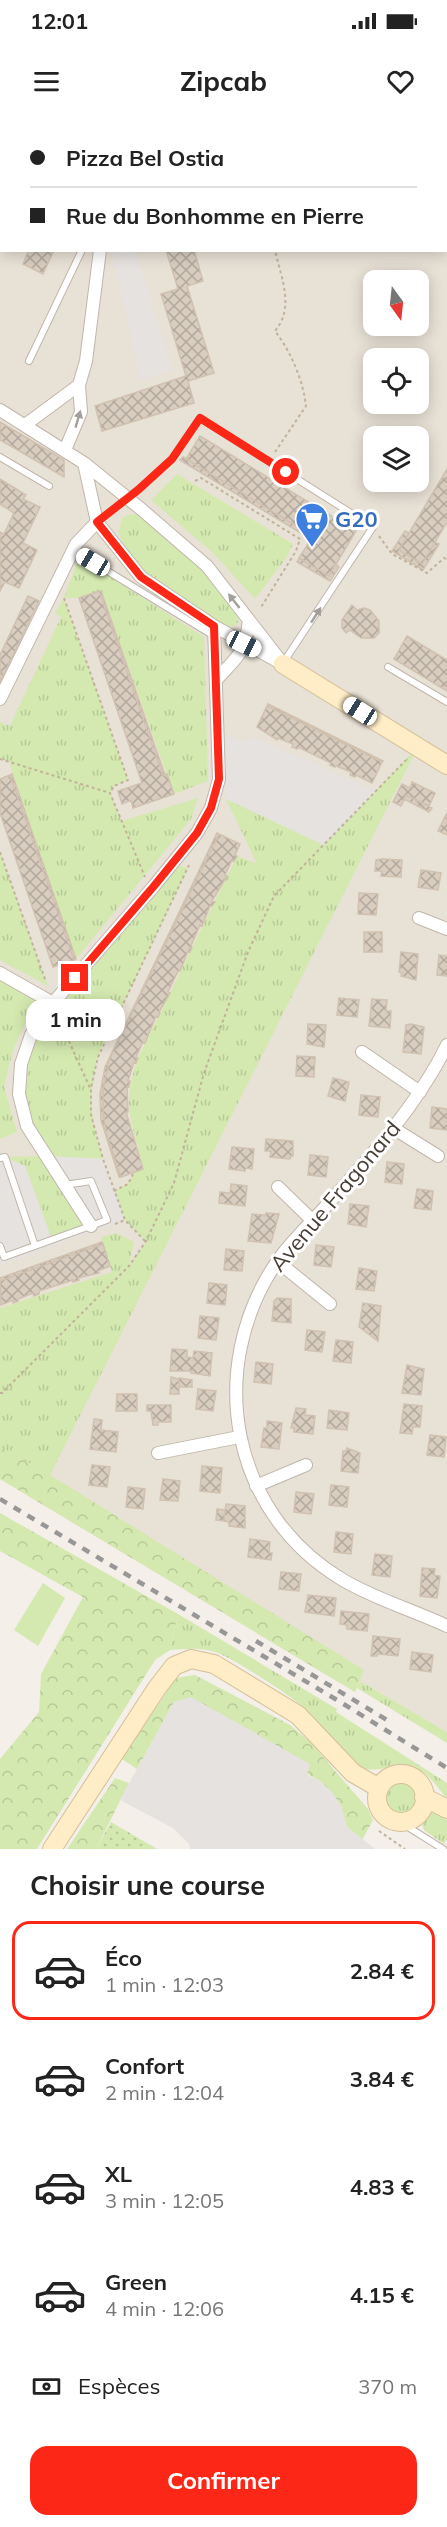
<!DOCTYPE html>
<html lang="fr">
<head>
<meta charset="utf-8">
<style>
  :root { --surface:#fff; --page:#f2f2f2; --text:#222; --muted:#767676; --line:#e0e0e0; --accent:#fc2717 }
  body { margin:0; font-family:Mulish,sans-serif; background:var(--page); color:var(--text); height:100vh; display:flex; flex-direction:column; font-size:22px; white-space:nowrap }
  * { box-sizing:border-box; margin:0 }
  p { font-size:20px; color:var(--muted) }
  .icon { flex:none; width:33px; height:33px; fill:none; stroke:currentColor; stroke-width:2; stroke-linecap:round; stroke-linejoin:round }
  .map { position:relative; height:1729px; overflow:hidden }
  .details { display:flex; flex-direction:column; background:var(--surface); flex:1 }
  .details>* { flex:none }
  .banner { position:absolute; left:0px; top:0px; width:447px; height:132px; box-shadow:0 3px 15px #0003; display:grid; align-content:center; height:132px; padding:0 30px; background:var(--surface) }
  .needle { width:39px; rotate:165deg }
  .controls { position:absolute; left:363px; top:150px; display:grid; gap:12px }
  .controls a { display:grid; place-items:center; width:66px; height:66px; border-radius:12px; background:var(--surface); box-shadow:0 3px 15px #0003; font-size:30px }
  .end { position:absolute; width:27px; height:27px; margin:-14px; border:8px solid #fc2717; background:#fff; box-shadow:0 0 0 3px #fff }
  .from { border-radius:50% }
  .bubble { position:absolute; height:42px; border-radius:18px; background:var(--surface); box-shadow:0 3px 15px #0003; font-size:20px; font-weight:700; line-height:42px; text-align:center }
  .car { position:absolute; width:18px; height:36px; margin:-18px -9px; border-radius:8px; box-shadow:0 0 4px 2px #0007; background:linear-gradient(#fff 24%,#345 0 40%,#fff 0 76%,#345 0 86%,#fff 0) }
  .banner b { display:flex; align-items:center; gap:21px; height:57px; font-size:22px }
  .banner b+b { border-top:2px solid var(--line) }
  .banner i { width:15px; height:15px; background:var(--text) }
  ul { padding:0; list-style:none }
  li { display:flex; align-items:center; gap:18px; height:99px; margin:0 12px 9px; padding:0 18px; border:3px solid transparent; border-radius:18px }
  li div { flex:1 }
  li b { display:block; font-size:22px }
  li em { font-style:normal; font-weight:700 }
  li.active { border-color:var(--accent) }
  li>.icon { width:54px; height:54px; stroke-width:1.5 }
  h2 { padding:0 30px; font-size:27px; line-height:72px }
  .pay { display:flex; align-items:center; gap:15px; height:66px; padding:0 30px; font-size:22px }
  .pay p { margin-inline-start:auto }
  .action { display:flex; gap:12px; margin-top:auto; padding:12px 30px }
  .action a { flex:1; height:69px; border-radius:18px; background:var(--accent); color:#fff; font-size:24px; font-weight:700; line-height:69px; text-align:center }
  .status { display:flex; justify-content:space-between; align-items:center; height:42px; padding:0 30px; background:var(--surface); direction:ltr }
  .status svg { height:16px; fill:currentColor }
  header { display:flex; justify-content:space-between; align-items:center; height:78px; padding:0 30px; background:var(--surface); font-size:27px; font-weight:700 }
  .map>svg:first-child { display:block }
</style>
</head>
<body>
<div class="status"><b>12:01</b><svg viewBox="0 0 49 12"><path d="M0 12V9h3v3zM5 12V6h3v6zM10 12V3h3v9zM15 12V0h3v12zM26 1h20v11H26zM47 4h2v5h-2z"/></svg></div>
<header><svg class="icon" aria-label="menu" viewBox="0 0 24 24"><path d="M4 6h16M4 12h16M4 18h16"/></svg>Zipcab<svg class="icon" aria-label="heart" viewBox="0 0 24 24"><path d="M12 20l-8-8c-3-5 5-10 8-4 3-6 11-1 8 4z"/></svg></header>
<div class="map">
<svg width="447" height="1729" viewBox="0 0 447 1729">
  <defs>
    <pattern id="grass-tufts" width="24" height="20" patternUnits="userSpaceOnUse" patternTransform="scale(1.5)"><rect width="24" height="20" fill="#d4e9b0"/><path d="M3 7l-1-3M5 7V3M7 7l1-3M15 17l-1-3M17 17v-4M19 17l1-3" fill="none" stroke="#b7c998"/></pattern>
    <pattern id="forest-crowns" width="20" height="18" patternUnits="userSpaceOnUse" patternTransform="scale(1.5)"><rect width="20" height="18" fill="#d4e9b0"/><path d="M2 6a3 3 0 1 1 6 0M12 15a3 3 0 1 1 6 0" fill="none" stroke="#b7c998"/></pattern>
    <pattern id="park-dots" width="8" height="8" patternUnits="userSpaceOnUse" patternTransform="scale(1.5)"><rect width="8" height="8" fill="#d4e9b0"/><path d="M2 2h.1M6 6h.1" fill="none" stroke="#b7c998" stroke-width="1.8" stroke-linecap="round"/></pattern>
    <pattern id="building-cross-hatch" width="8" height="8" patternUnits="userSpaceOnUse" patternTransform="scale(1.5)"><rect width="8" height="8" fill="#d9cdc0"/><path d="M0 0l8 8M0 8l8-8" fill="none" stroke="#b2a89d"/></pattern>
  </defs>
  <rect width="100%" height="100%" fill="#f4efe8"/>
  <path fill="#e8e1d6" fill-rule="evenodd" d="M0 0H447V1612L360 1561 355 1572 0 1359ZM2 2H446V130H2ZM374 160H418V206H374ZM374 238H418V284H374ZM374 316H418V362H374Z"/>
  <path fill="url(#grass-tufts)" d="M177 354 293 424 286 438 255 479 213 433 151 380Z
    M130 394 142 395C172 422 227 463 239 502L233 506H225L142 449 126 431 118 411 120 408 122 398Z
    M85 441 204 517 208 661 174 674 101 471 79 478H64L128 660 114 666 110 673 122 701 198 678 191 699 76 839 12 654 10 642 0 639V602L10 606 61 497 55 493 64 478 77 443Z
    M418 627 390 682 50 1355 0 1327V1188L112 1152 101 1117 116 1113 134 1122 129 1145 146 1122 125 1100 114 1071 128 1064 134 1052 143 1049C133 999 120 990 138 938L237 736 257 744 226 679 324 725Z
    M0 732 48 866 0 840Z
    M179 745 188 749 98 937C87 982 91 996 103 1039L47 1036 91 1106 52 1120 25 1046 5 1037 46 1036 27 1006 21 944 41 899 58 898 63 883Z
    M0 853 38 875 13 930 4 967 17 1012 0 1019Z
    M178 1494 337 1589 336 1592 447 1663V1678C439 1671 434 1661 426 1654 402 1634 380 1658 356 1646 337 1636 326 1609 311 1594 297 1579 235 1539 215 1532 200 1527 185 1529 170 1530Z
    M360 1561 447 1612V1623L357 1568Z
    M384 1678a16 16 0 1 1 32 0a16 16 0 1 1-32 0Z
    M436 1692 447 1700V1719L444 1724 424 1710 422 1705 428 1694Z"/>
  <path fill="url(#forest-crowns)" d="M0 1327 50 1355 364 1550 355 1572 0 1359Z
    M0 1393 178 1494 170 1530 155 1540 37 1729H0V1639L39 1592 41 1554 83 1477 0 1431Z
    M195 1555 290 1605 310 1622 368 1689 373 1700 362 1720 347 1707 341 1686 320 1661 174 1582 137 1649 122 1639 176 1558Z
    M115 1658 129 1663 96 1729H67Z"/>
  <path fill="url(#park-dots)" d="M111 1702 157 1729H96Z"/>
  <path fill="#d4e9b0" d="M43 1463 65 1478 38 1526 14 1510Z"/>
  <path fill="#e5e2df" d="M114 131H135L173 250 140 260 117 153 116 147 112 146Z
    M226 616 242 621 255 618 376 671 324 725 226 679Z
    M0 1026 5 1037 25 1046 52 1120 91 1106 46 1036 103 1039 125 1100 0 1146Z
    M191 1577 310 1644 307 1655 320 1661 332 1672 341 1686 347 1707 375 1729H190L189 1724 173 1708 120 1680 174 1582Z"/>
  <path fill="url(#building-cross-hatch)" stroke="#d1c1b0" stroke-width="1.5" d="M29 130H54L43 154 23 144Z
    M166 130H194L203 161 187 166 214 253 188 261 194 283 102 311 95 286 186 256 161 174 178 169Z
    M0 302 64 340V357L0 320Z
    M200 316 356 411 329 456 299 438 313 416 186 339Z
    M183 337 311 415 309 418 180 340Z
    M447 349V402L422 444 399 430Z
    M0 359 26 375 23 379 40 387 23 423 37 430 19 468 5 462 0 471V412L4 414 14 393 0 384Z
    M405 411 409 413 399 430 422 444 435 422 439 424 423 450 392 431Z
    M299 438 329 456 335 444 339 447 330 461 297 442Z
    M99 471 163 656 167 654 174 674 133 688 131 680 122 684 118 671 142 663 79 478Z
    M99 471H101L165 655 163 656Z
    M28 476 39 481 0 562V535Z
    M352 485 357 490 364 488 370 490 379 501V513L374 518H361L350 510 346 513 342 508V500Z
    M407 516 447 540V571L394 539Z
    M268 584 383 641 382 642 267 586Z
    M267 586 382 642 372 663 356 655 355 657 350 655 351 652 336 646 335 647 330 645 331 643 298 627 297 629 292 627 293 624 278 618 277 620 257 607Z
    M12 654 76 839 74 840 10 655Z
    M10 655 74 840 53 847 0 693V659Z
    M412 662 435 673 429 686 406 675 401 686 393 682 402 664 410 668Z
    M406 675 432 688 429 692 404 679Z
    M447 693V715L438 711Z
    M217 713 219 714 110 938 103 969V990L106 1013 121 1057H119L101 1000 100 974 105 947Z
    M219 714 240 724 235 735 237 736 234 741 232 740 225 755 227 756 212 781 215 782 212 786H210L202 806 200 805 191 826 192 827 190 832 188 831 180 851H178L168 872 170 873 159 892 160 893 158 897 156 896 145 923 143 922 136 937 138 938 136 943 134 942 128 961H130L129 967 127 966 128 992H126L143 1049 121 1057 106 1013 103 990V969L110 938Z
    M382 739 402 740 401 757 381 756 382 751H375L376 740Z
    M421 750 441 753 438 770 418 767Z
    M359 773 378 774 376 795 358 794Z
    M364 812H382V832H364Z
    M401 832 418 834 416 860 401 856 402 853 399 852Z
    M439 835 447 836V856L437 855Z
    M339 878 359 880 357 897 337 895Z
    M372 879 387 880 386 891H391L390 908 369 906Z
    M308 904 326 905 324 927 307 924Z
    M411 904 424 907 421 934 403 932 406 905Z
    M297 936 315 937 314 957 296 956Z
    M333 958 349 962 345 981 328 976Z
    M361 975 380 977 378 997 359 995Z
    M432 987 447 989V1010L430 1008Z
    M266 1019 293 1021V1036H291L290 1039 270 1037 271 1031H265Z
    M232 1027 254 1029 252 1049 246 1048 245 1051 229 1049Z
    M310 1035 328 1037 326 1057 308 1055Z
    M387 1042 404 1044 402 1064 385 1062Z
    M231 1064 247 1066 245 1086 219 1083 220 1072 230 1073Z
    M417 1069 433 1071 431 1090 414 1088Z
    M350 1084 369 1086 366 1107 348 1104Z
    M266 1093 279 1094 271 1123 248 1121 252 1094 266 1095Z
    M102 1122 103 1124 0 1161V1158Z
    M103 1124 110 1146 98 1151 99 1153 78 1158 79 1160 73 1162V1160L39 1171V1174L34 1176 33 1173 18 1179V1181L13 1183V1180L1 1185 0 1161Z
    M316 1125 334 1127 331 1147 314 1145Z
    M226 1129 244 1131 242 1151 224 1150Z
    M359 1148 377 1151 374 1171 356 1169Z
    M209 1163 227 1165 225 1185 207 1183Z
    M277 1178 291 1179V1203L272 1201 274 1181Z
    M363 1183 381 1186 378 1221 359 1207Z
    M200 1196 219 1198 216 1220 198 1218Z
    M307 1210 325 1212 322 1232 305 1230Z
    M336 1220 353 1222 351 1243 333 1241Z
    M172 1229 187 1230V1237L193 1238 194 1231 212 1233 210 1256 191 1253 192 1251H170Z
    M256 1242 273 1244 271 1264 254 1262Z
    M407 1245 424 1249 421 1275 402 1273Z
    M171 1257 179 1259V1274H170Z
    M179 1258 192 1260V1267H179Z
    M198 1269 216 1271 213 1291 196 1289Z
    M117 1274H137V1291H116Z
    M404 1284 422 1286 420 1307H413L412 1314 400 1313Z
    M147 1285H171V1302H158V1305H153L151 1291H147Z
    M296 1288 306 1289 305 1295 315 1296 313 1314 294 1312V1308H291Z
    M329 1290 349 1293 347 1310 327 1308Z
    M94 1299 102 1300 101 1310 118 1312 116 1332 90 1329Z
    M267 1301 282 1303 279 1329 261 1327 264 1308H267Z
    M430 1315 446 1317 444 1337 427 1335Z
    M347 1328 360 1333 358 1353 341 1351 343 1331H346Z
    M92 1345 110 1347 107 1367 89 1365Z
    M202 1346 222 1348 220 1373 200 1371Z
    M163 1359 180 1361 178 1381 160 1380Z
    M331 1365 349 1367 347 1387 329 1385Z
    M128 1367 145 1369 143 1389 126 1387Z
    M296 1372 314 1374 311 1394 294 1392Z
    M226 1384 245 1386V1408L229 1406V1402L224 1401Z
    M217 1389 225 1390 224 1401 216 1400Z
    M336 1412 353 1414 351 1434 334 1432Z
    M250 1419 270 1422 269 1433H272L271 1440 248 1437Z
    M375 1434 392 1436 390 1457 372 1455Z
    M422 1448 435 1449 434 1455 440 1456 437 1478 420 1476Z
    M281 1452 301 1454 299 1471 279 1469Z
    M308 1475 336 1478 334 1496 305 1492Z
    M341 1491 369 1494 367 1511 347 1509V1505L340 1504Z
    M373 1516 400 1519 398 1536 378 1534 377 1536H371Z
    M412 1532 433 1535 431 1552 410 1549Z"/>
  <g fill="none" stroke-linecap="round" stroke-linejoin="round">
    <g stroke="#c0b6aa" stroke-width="8">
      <path id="lane" d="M412 2 413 0
        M29 241 82 130
        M0 337 49 366
        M97 402 139 369 172 339 200 298 373 407 283 543
        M73 430 214 516
        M388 547 447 582
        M0 1038 5 1037 35 1126
        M0 1126 4 1137 107 1100 91 1061 65 1065
        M400 1702 443 1729"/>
    </g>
    <g stroke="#c0b6aa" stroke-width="14">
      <path id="street" d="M437 0 441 2
        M55 2V0
        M272 2 277 0
        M0 93 2 94
        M0 106 2 104
        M0 290 84 343 141 389 207 446 283 544
        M25 305 79 265
        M65 330 81 292 79 265 86 241 100 130
        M84 343 97 402 141 457 214 506 279 542
        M216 560C238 536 245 534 249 500
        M0 579 76 424 97 402
        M419 798 447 809
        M0 853 53 883
        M447 925C418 984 371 1036 327 1085 311 1103 290 1122 276 1143 205 1249 230 1393 343 1460 375 1479 413 1490 447 1506
        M362 932 420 972
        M393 1008 438 1036
        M278 1067 313 1101
        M91 1106 27 1006 19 974 21 944 31 915 53 883 154 766 197 713 211 688 219 659 214 506
        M277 1141 330 1184
        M158 1333 239 1317
        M256 1366 306 1345"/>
    </g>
    <g stroke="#d4bf97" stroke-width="20">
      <path id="secondary" d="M283 544 447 645
        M377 1678a24 24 0 1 1 48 0a24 24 0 1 1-48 0Z
        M424 1677 447 1689
        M52 1729 157 1568 174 1546 191 1539 214 1544 298 1595 353 1653 379 1668"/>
    </g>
    <path stroke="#c2b19b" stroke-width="2" stroke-dasharray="3 3" stroke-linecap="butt" d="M275 332 306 286C303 260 291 232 275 211 295 187 281 158 275 130
      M195 361 201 358 300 419 296 431 260 489
      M379 416 392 434 427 453 444 438 447 439
      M64 478 128 660 114 666 110 673
      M0 639 110 673 145 757
      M0 732 46 862
      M59 899 90 968
      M114 1071 128 1064 134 1052
      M115 1104 125 1100
      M145 1121 125 1100 103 1039 91 995V968L98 937 189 745
      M0 1273H2L129 1146 146 1121 174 1063 204 953 248 832 274 776 406 640
      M379 1711 405 1729"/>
    <use href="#lane" stroke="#fff" stroke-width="6"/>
    <use href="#street" stroke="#fff" stroke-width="12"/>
    <use href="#secondary" stroke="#ffedc7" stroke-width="18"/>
    <path stroke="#979797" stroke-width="4.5" stroke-dasharray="8 8" stroke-linecap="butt" d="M0 1379 337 1580 447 1648
      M256 1521 392 1603"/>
  </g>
  <defs><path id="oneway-solid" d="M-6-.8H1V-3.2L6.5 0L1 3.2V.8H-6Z" transform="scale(1.5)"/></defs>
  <g fill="#a39f9a">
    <use href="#oneway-solid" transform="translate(78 299) rotate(-74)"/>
    <use href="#oneway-solid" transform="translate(234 481) rotate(-128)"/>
    <use href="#oneway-solid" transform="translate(316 495) rotate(-57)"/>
  </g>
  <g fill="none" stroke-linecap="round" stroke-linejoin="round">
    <path stroke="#fc2717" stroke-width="8" d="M75 858 154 766 197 713 211 688 219 659 214 506 141 457 97 402 138 370 172 339 200 298 286 352"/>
  </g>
  <defs>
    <g id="supermarket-pin" transform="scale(1.725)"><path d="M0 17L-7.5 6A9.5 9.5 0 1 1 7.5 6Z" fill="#3f7fe0" stroke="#fff"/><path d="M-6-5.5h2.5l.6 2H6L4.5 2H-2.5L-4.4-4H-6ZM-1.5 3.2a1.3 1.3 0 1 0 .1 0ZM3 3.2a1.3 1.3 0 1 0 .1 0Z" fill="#fff"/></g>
  </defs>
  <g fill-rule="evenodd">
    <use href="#supermarket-pin" x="312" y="399"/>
  </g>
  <g text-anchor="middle" stroke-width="6" stroke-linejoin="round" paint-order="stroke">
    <g font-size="22" font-weight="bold" fill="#366cbe" stroke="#fff" text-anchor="start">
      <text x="335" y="407">G20</text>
    </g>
    <g font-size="22" fill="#473f36" stroke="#fff">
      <text transform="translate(335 1076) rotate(-50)" y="8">Avenue Fragonard</text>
    </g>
  </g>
</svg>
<div class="controls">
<a><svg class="needle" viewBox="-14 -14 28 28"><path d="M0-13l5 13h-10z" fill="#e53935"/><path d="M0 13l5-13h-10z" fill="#767676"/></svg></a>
<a><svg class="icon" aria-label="locate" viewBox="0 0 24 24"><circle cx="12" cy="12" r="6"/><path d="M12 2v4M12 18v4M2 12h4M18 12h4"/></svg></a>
<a><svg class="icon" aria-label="layers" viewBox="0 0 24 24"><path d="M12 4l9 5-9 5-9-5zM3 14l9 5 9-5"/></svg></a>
</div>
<i class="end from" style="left:286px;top:352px"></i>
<i class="end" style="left:75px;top:858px"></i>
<div class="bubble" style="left:26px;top:879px;width:99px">1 min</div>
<i class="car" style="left:93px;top:442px;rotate:301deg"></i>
<i class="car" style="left:244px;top:524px;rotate:116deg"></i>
<i class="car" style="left:360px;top:591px;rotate:302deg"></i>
<div class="banner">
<b><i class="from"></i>Pizza Bel Ostia</b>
<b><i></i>Rue du Bonhomme en Pierre</b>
</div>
</div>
<section class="details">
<h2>Choisir une course</h2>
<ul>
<li class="active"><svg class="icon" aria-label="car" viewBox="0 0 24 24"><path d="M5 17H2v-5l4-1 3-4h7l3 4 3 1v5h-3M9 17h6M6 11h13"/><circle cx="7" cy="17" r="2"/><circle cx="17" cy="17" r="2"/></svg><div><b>Éco</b><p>1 min · 12:03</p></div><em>2.84 €</em></li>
<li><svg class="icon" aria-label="car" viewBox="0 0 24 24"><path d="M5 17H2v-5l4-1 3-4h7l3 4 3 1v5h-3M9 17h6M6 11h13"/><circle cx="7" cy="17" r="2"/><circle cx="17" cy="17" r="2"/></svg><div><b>Confort</b><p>2 min · 12:04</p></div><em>3.84 €</em></li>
<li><svg class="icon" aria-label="car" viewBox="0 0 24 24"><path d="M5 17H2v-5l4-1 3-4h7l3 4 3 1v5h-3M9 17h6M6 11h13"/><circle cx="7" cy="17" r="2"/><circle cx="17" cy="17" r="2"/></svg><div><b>XL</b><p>3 min · 12:05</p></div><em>4.83 €</em></li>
<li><svg class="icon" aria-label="car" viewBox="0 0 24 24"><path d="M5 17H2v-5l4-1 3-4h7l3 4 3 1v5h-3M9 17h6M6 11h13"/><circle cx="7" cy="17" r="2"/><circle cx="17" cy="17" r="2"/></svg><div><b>Green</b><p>4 min · 12:06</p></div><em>4.15 €</em></li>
</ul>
<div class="pay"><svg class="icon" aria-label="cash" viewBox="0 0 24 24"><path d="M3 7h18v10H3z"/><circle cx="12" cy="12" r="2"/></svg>Espèces<p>370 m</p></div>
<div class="action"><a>Confirmer</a></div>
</section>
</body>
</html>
